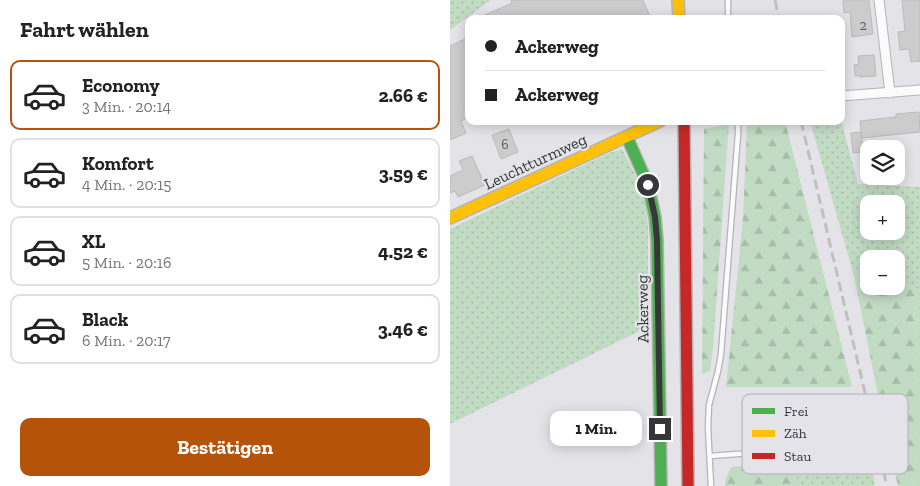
<!DOCTYPE html>
<html lang="de">
<head>
<meta charset="utf-8">
<style>
  :root { --surface:#fff; --page:#f6f6f6; --text:#222; --muted:#767676; --line:#e0e0e0; --accent:#b45309 }
  body { margin:0; font-family:"Zilla Slab",serif; background:var(--page); color:var(--text); height:100vh; display:flex; flex-direction:column; font-size:19px; white-space:nowrap }
  * { box-sizing:border-box; margin:0 }
  p { font-size:16px; color:var(--muted) }
  .icon { flex:none; width:28px; height:28px; fill:none; stroke:currentColor; stroke-width:2; stroke-linecap:round; stroke-linejoin:round }
  .map { position:relative; flex:1; overflow:hidden }
  .side { display:flex; flex-direction:column; background:var(--surface); width:450px }
  .side>* { flex:none }
  .banner { position:absolute; left:15px; top:15px; width:380px; height:110px; border-radius:10px; box-shadow:0 2px 12px #0003; display:grid; align-content:center; height:110px; padding:0 20px; background:var(--surface) }
  .controls { position:absolute; left:410px; top:140px; display:grid; gap:10px }
  .controls a { display:grid; place-items:center; width:45px; height:45px; border-radius:10px; background:var(--surface); box-shadow:0 2px 12px #0003; font-size:25px }
  .end { position:absolute; width:22px; height:22px; margin:-11px; border:6px solid #373739; background:#fff; box-shadow:0 0 0 2px #fff }
  .from { border-radius:50% }
  .bubble { position:absolute; height:35px; border-radius:10px; background:var(--surface); box-shadow:0 2px 12px #0003; font-size:16px; font-weight:700; line-height:35px; text-align:center }
  .banner b { display:flex; align-items:center; gap:18px; height:48px; font-size:19px }
  .banner b+b { border-top:1px solid var(--line) }
  .banner i { width:12px; height:12px; background:var(--text) }
  ul { padding:0; list-style:none }
  li { display:flex; align-items:center; gap:15px; height:70px; margin:0 10px 8px; padding:0 10px; border:2px solid var(--line); border-radius:10px }
  li div { flex:1 }
  li b { display:block; font-size:19px }
  li em { font-style:normal; font-weight:700 }
  li.selected { border-color:var(--accent) }
  li>.icon { width:45px; height:45px; stroke-width:1.5 }
  h2 { padding:0 20px; font-size:22px; line-height:60px }
  .action { display:flex; gap:10px; margin-top:auto; padding:10px 20px }
  .action a { flex:1; height:58px; border-radius:10px; background:var(--accent); color:#fff; font-size:20px; font-weight:700; line-height:58px; text-align:center }
  main { display:flex; flex:1; min-height:0 }
  .map>svg:first-child { display:block }
</style>
</head>
<body>
<main>
<section class="side">
<h2>Fahrt wählen</h2>
<ul>
<li class="selected"><svg class="icon" aria-label="car" viewBox="0 0 24 24"><path d="M5 17H2v-5l4-1 3-4h7l3 4 3 1v5h-3M9 17h6M6 11h13"/><circle cx="7" cy="17" r="2"/><circle cx="17" cy="17" r="2"/></svg><div><b>Economy</b><p>3 Min. · 20:14</p></div><em>2.66 €</em></li>
<li><svg class="icon" aria-label="car" viewBox="0 0 24 24"><path d="M5 17H2v-5l4-1 3-4h7l3 4 3 1v5h-3M9 17h6M6 11h13"/><circle cx="7" cy="17" r="2"/><circle cx="17" cy="17" r="2"/></svg><div><b>Komfort</b><p>4 Min. · 20:15</p></div><em>3.59 €</em></li>
<li><svg class="icon" aria-label="car" viewBox="0 0 24 24"><path d="M5 17H2v-5l4-1 3-4h7l3 4 3 1v5h-3M9 17h6M6 11h13"/><circle cx="7" cy="17" r="2"/><circle cx="17" cy="17" r="2"/></svg><div><b>XL</b><p>5 Min. · 20:16</p></div><em>4.52 €</em></li>
<li><svg class="icon" aria-label="car" viewBox="0 0 24 24"><path d="M5 17H2v-5l4-1 3-4h7l3 4 3 1v5h-3M9 17h6M6 11h13"/><circle cx="7" cy="17" r="2"/><circle cx="17" cy="17" r="2"/></svg><div><b>Black</b><p>6 Min. · 20:17</p></div><em>3.46 €</em></li>
</ul>
<div class="action"><a>Bestätigen</a></div>
</section>
<div class="map">
<svg width="470" height="486" viewBox="0 0 470 486">
  <defs>
    <pattern id="grass-dots" width="8" height="8" patternUnits="userSpaceOnUse" patternTransform="scale(1.25)"><rect width="8" height="8" fill="#c2dcc4"/><path d="M2 2h.1M6 6h.1" fill="none" stroke="#a7bda9" stroke-width="1.8" stroke-linecap="round"/></pattern>
    <pattern id="forest-firs" width="22" height="20" patternUnits="userSpaceOnUse" patternTransform="scale(1.25)"><rect width="22" height="20" fill="#c2dcc4"/><path d="M5 1l3.5 6h-7zM16 11l3.5 6h-7z" fill="#a7bda9"/></pattern>
  </defs>
  <rect width="100%" height="100%" fill="#e4e4e8"/>
  <path fill="url(#grass-dots)" fill-rule="evenodd" d="M0 0H41L0 30Z
    M391 120 408 184 470 187V290L446 279V259H419V277L404 276 360 121H391ZM419 204H446V231H419Z
    M172 149 188 180 195 202 198 226V327L0 424V229L159 153Z
    M360 444H418L425 486H344V484L350 471 362 463Z"/>
  <path fill="url(#forest-firs)" d="M319 121H335L402 387H276L293 218 297 125Z
    M279 124 263 348 260 371 252 374 254 129Z
    M404 276 419 277V286H446V279H448L470 290V486H448L432 415Z
    M337 462 350 471 344 484V486H275V481L281 467Z"/>
  <path fill="#cccccd" stroke="#bbbbbc" d="M61 0H193L201 19H26L62 3Z
    M393 0H419L423 34 402 37 400 12 394 13Z
    M452 0H470V61L461 62 459 49 450 50 448 32 455 31Z
    M19 37V117L11 121 16 133 0 140V46Z
    M424 55 426 76 410 77V76H405L404 65 409 64 408 56Z
    M469 112 470 132 412 138 410 121 446 117V114Z
    M59 129 68 152 51 159 42 135Z
    M411 132 413 152 403 153 401 133Z
    M22 156 35 185 8 197 5 191 0 193V176L13 170 9 161Z"/>
  <g fill="none" stroke-linecap="round" stroke-linejoin="round">
    <g stroke="#b4b4b6" stroke-width="7">
      <path id="lane" d="M278 0V19
        M315 452 344 449 342 417
        M260 456 315 452 316 449 315 414
        M261 486 258 427 259 405 268 371 271 354 288 134V121"/>
    </g>
    <g stroke="#b4b4b6" stroke-width="11">
      <path id="street" d="M429 0 440 93
        M391 96 470 90"/>
    </g>
    <g stroke="#b4b4b6" stroke-width="14">
      <path id="fast" d="M177 137 198 185 205 217 207 240 211 486"/>
    </g>
    <g stroke="#b4b4b6" stroke-width="14">
      <path id="slow" d="M228 0 229 19
        M0 218 210 121"/>
    </g>
    <g stroke="#b4b4b6" stroke-width="14">
      <path id="jam" d="M234 121 238 486"/>
    </g>
    <use href="#lane" stroke="#fbfbfc" stroke-width="4.5"/>
    <use href="#street" stroke="#fbfbfc" stroke-width="9"/>
    <use href="#fast" stroke="#4caf50" stroke-width="11"/>
    <use href="#slow" stroke="#ffc107" stroke-width="11"/>
    <use href="#jam" stroke="#c62828" stroke-width="11"/>
    <path stroke="#c0c0c1" stroke-width="3" stroke-dasharray="10 5" stroke-linecap="butt" d="M325 0 329 19
      M351 121 437 486"/>
  </g>
  <g fill="none" stroke-linecap="round" stroke-linejoin="round">
    <path stroke="#373739" stroke-width="6" d="M198 185 205 217 207 240 210 429"/>
  </g>
  <g text-anchor="middle" stroke-width="4.5" stroke-linejoin="round" paint-order="stroke">
    <g font-size="14" fill="#5d5d5f">
      <text x="413" y="30">2</text>
      <text x="55" y="149">6</text>
    </g>
    <g font-size="16" fill="#373739" stroke="#e3e3e9">
      <text transform="translate(85 161) rotate(-25)" y="6">Leuchtturmweg</text>
      <text transform="translate(192 309) rotate(-91)" y="6">Ackerweg</text>
    </g>
  </g>
  <rect x="292" y="394" width="166" height="80" rx="8" fill="#e3e3e9" stroke="#afafb4" stroke-width="1"/>
  <rect x="302" y="408" width="23" height="6" fill="#4caf50"/>
  <rect x="302" y="430" width="23" height="7" fill="#ffc107"/>
  <rect x="302" y="453" width="23" height="6" fill="#c62828"/>
  <g font-size="14" fill="#373739">
    <text x="334" y="416">Frei</text>
    <text x="334" y="438">Zäh</text>
    <text x="334" y="461">Stau</text>
  </g>
</svg>
<div class="controls">
<a><svg class="icon" aria-label="layers" viewBox="0 0 24 24"><path d="M12 4l9 5-9 5-9-5zM3 14l9 5 9-5"/></svg></a>
<a>+</a>
<a>−</a>
</div>
<i class="end from" style="left:198px;top:185px"></i>
<i class="end" style="left:210px;top:429px"></i>
<div class="bubble" style="left:100px;top:411px;width:92px">1 Min.</div>
<div class="banner">
<b><i class="from"></i>Ackerweg</b>
<b><i></i>Ackerweg</b>
</div>
</div>
</main>
</body>
</html>
